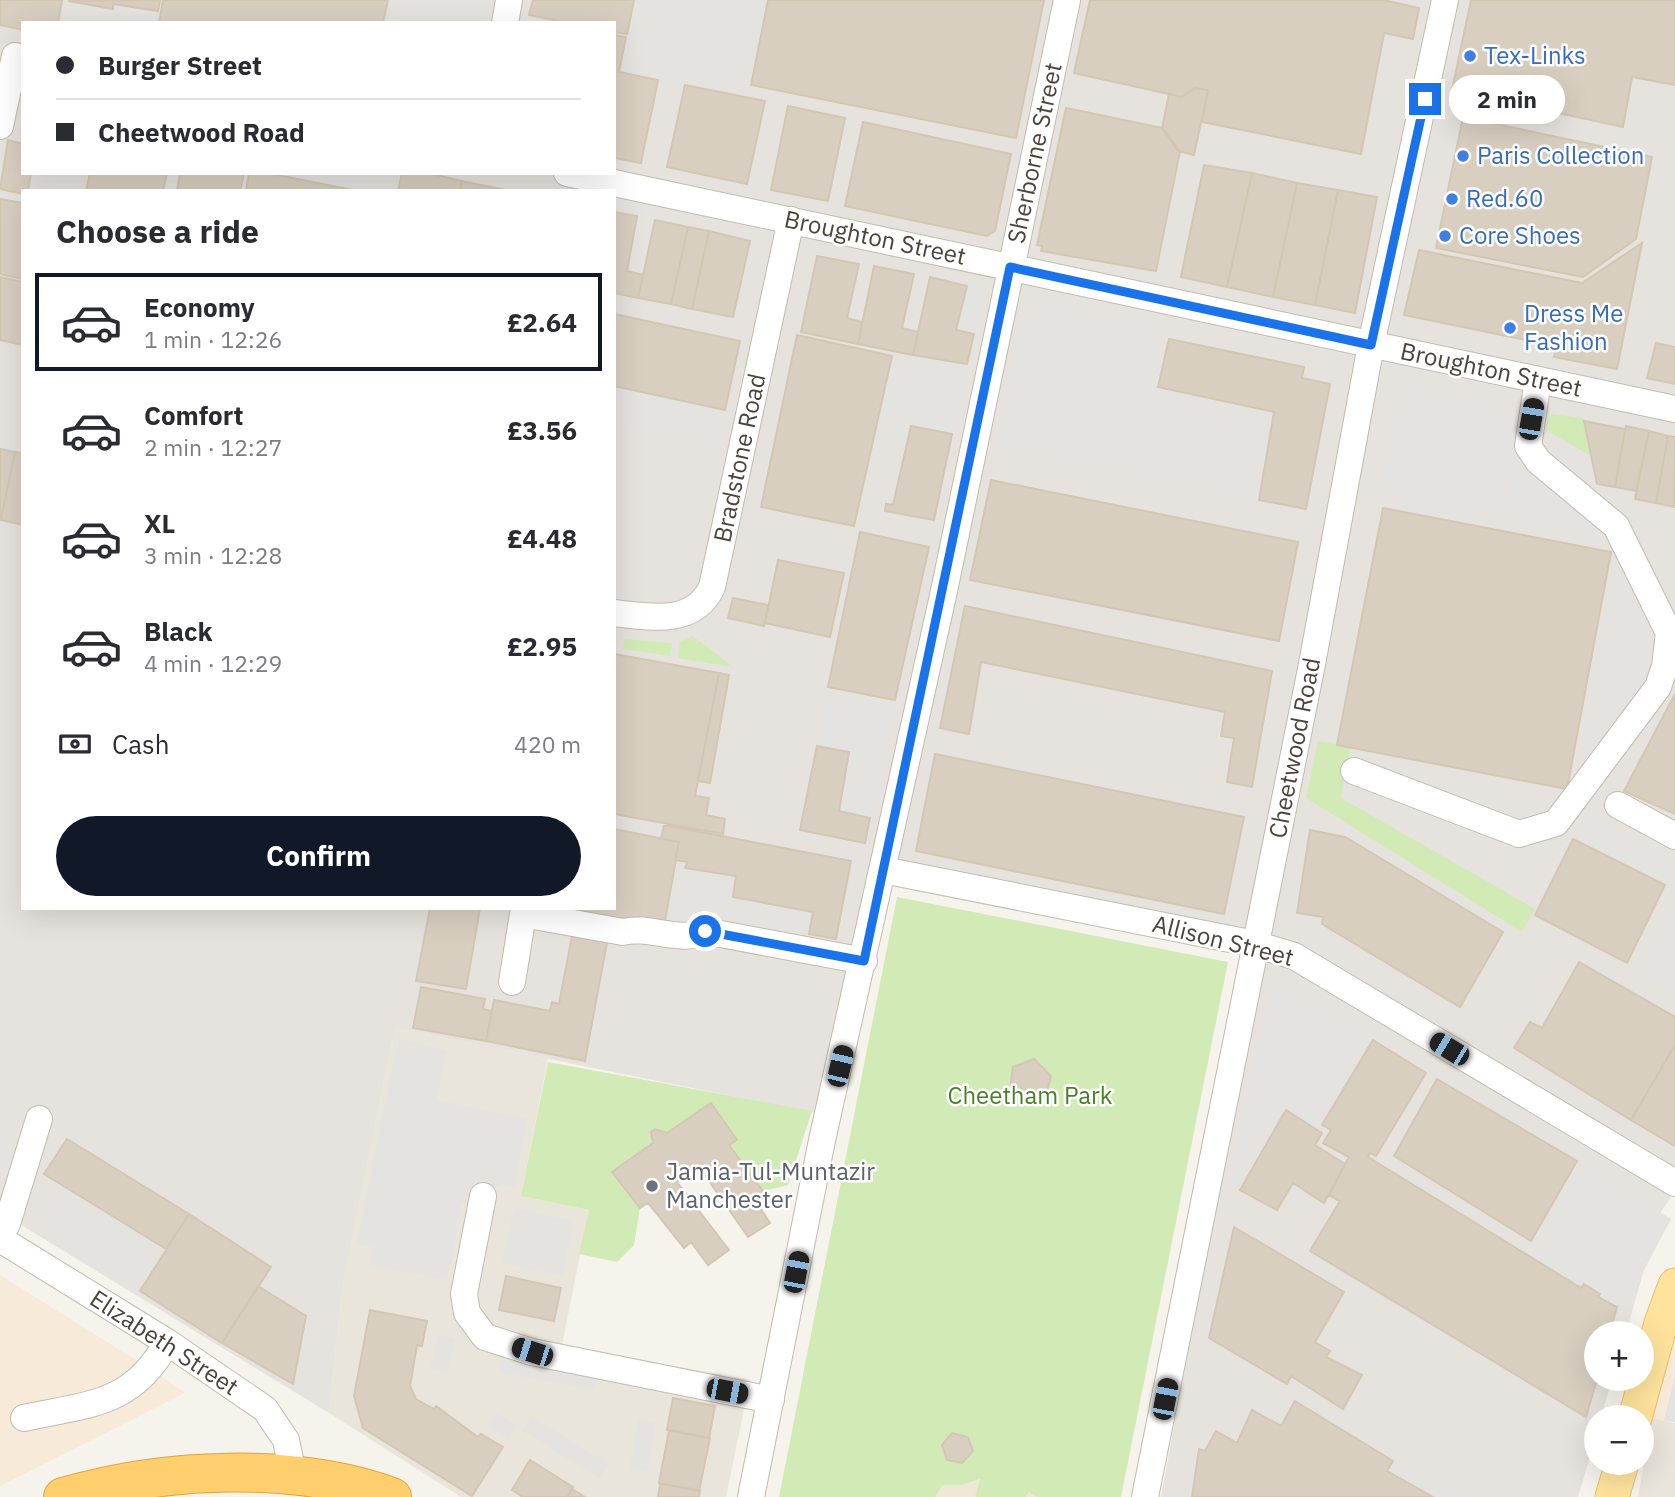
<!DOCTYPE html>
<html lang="en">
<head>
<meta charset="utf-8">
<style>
  :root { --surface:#fff; --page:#f2f2f3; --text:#2b2b33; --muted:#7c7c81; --line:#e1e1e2; --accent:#111827 }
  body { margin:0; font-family:"IBM Plex Sans",sans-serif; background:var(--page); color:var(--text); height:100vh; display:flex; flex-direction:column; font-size:26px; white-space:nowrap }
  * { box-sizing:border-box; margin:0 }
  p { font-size:23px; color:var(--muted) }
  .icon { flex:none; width:38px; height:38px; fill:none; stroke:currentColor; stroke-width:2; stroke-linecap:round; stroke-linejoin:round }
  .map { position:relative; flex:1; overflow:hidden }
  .side { position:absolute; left:21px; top:189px; width:595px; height:721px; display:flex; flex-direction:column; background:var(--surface); border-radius:0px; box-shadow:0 7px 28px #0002 }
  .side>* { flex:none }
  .guide { position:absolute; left:21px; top:21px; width:595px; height:154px; border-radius:0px; box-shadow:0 7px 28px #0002; display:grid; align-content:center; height:154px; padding:0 35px; background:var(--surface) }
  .tools { position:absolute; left:1584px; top:1321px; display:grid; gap:14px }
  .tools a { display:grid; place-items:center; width:70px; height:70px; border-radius:50%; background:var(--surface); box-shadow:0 7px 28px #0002; font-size:35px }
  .end { position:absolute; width:32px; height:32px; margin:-16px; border:9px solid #1a73e8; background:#fff; box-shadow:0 0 0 4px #fff }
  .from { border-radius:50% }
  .bubble { position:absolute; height:49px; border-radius:24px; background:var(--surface); box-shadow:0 7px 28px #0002; font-size:23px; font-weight:700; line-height:49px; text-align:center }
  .car { position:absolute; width:21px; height:42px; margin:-21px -10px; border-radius:9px; box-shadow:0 0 5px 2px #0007; background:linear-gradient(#222 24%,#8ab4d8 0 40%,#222 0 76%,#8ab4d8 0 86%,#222 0) }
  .guide b { display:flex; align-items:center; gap:24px; height:66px; font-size:26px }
  .guide b+b { border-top:2px solid var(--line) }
  .guide i { width:18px; height:18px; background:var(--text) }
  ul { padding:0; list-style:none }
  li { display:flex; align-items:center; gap:21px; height:98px; margin:0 14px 10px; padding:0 21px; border:4px solid transparent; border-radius:0px }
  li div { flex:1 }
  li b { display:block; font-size:26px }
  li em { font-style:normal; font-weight:700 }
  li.active { border-color:var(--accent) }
  li>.icon { width:63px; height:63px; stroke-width:1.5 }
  h2 { padding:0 35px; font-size:32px; line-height:84px }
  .pay { display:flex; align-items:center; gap:18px; height:77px; padding:0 35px; font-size:26px }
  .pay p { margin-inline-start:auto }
  .action { display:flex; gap:14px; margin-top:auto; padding:14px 35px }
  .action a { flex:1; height:80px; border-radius:42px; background:var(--accent); color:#fff; font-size:28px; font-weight:700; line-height:80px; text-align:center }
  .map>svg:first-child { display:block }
</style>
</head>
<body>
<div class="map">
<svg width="1675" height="1497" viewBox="0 0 1675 1497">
  <rect width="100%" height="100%" fill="#f6f3ec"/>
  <path fill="#eae5da" d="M395 1028 548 1059 521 1196 589 1210 562 1345 750 1380 726 1497H461L329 1413 342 1290Z
    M1652 1418 1675 1423V1497H1638Z"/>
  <path fill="#f7ead8" d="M0 1275 163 1377 185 1393 0 1486Z
    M1675 1341V1423L1652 1418Z"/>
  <path fill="#e6e2dd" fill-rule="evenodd" d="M0 0H1675V1191L1660 1213 1626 1333 1596 1334V1379H1612L1601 1417 1596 1418V1436L1578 1497H1161L1260 956 887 881 841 1118 395 1028 342 1290 329 1413 0 1212ZM23 23H614V173H23ZM23 191H614V908H23Z"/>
  <path fill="#efe8d6" d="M981 1479 1107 1497H935L943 1485H962Z"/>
  <path fill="#d2eab5" d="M1550 414 1583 418 1591 456 1545 429Z
    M693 636 733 667 678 658 680 642Z
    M625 639 672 643 670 656 623 649Z
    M1318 741 1350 747 1341 798 1535 909 1522 932 1306 798Z
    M897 897 1228 962 1121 1497H1037L1029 1492 1025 1497H975L980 1479 962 1485H943L935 1497H779Z
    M548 1062 812 1111 788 1185 763 1191 729 1145 737 1139 711 1104 667 1133 655 1129 652 1132 653 1143 612 1172 640 1208 634 1245 617 1262 579 1254 589 1210 521 1196Z"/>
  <path fill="#e5e3e0" d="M388 0H485L480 23H383Z
    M634 0H768L749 97 619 72Z
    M68 1 112 9 113 4 158 11 155 23H64Z
    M19 84 23 85V144L8 140Z
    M31 173H81L78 191H28Z
    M267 173H364L360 191Z
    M967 286 983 289 974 334 956 330Z
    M1044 302 1172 330 1158 387 1274 412 1259 500 997 448 1024 312 1041 314Z
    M893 351 967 364 952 434 911 426 906 446 874 440Z
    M614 386 725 410 716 447 614 426Z
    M1414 388 1512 409 1511 449 1500 507 1483 503 1479 521 1397 505 1402 484 1382 480 1391 439 1386 437 1392 405 1411 408Z
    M1561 445 1593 468 1584 480 1552 458Z
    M1515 467 1530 470 1599 525 1596 543 1522 527 1523 512 1506 509Z
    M1613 576 1631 580 1657 639 1648 684 1639 682 1636 699 1598 751 1580 747Z
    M828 687 895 700 870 818 839 811 849 752 817 746Z
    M1585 813 1675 861 1665 885 1573 839Z
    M675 860 687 862 686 868 736 876 733 897 813 912 809 934 695 914 691 931 664 927Z
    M1675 909V991L1639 974Z
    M1273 980 1373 1040 1318 1130 1286 1110 1240 1190 1230 1184Z
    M400 1039 446 1051 437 1100 527 1119 515 1187 502 1185 480 1191 462 1205 447 1280 370 1265 373 1247 356 1244 389 1079Z
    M1 1102 9 1110 4 1173 0 1174Z
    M1577 1161 1671 1219 1644 1270 1630 1314 1598 1297 1599 1293 1584 1285 1581 1288 1524 1253Z
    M63 1186 166 1249 140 1291 52 1239 45 1227 46 1210Z
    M514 1208 574 1221 562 1276 502 1263Z
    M438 1335 455 1339 447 1373 430 1369Z
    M502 1356 597 1374 594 1390 499 1372Z
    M1675 1376V1422L1664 1420Z
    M497 1413 517 1425 509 1439 488 1427Z
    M531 1416 609 1464 600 1479 522 1431Z
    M638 1420 656 1423 648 1471 630 1468Z
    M1393 1461 1464 1497H1433L1387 1471Z"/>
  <path fill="#d8cfc1" stroke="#d3c7b4" stroke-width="2" d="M0 0H62L58 23H23V30L0 25Z
    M160 0 158 11 113 4V9L68 1Z
    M163 0H388L383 23H159Z
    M533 0H634L627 34 614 32V23H568L529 15Z
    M768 0H1044L1016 138 751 85Z
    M1090 0H1383L1419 8 1413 39 1384 33 1361 154 1202 122 1208 90 1195 88 1182 97 1074 73Z
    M1471 0H1675V85L1632 77 1623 127 1452 90Z
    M614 35 626 37 619 72 658 80 641 163 614 158Z
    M685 85 765 101 747 184 667 167Z
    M1195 88 1208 90 1194 155 1178 151 1162 128 1169 94 1182 97Z
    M788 106 845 118 828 201 771 190Z
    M1066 108 1162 128 1180 151 1156 271 1041 251 1042 246 1037 245Z
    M1463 117 1652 157 1636 239 1583 277 1436 248Z
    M863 122 1011 154 995 231 987 236 845 206Z
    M8 140 23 144V173H31L28 191H23V194L0 189Z
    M1204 165 1252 173 1227 287 1181 277Z
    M90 173H167L163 191H86Z
    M180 173H244L240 191H177Z
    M249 173H267L358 191H246Z
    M402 173H428L462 181 460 191H398Z
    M1252 173 1297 183 1273 297 1227 287Z
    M462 181 510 191H460Z
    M1297 183 1338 190 1315 305 1273 297Z
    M1338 190 1377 197 1355 313 1315 305Z
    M0 199 23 203V279L0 274Z
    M614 212 637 216 627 271 643 275 638 298 614 293Z
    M655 220 688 227 671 304 638 298Z
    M688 227 709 231 692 309 671 304Z
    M709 231 750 241 733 317 692 309Z
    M1642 243 1617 369 1554 357 1556 346 1404 315 1419 250 1582 283Z
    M817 256 859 264 847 318 862 322 858 344 801 332Z
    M874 266 914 274 902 328 918 332 913 355 858 344Z
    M0 277 23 282V345L0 340Z
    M930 277 967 286 956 330 974 334 967 364 913 355Z
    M614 314 740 341 725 410 614 386Z
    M797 335 892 356 854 526 761 507Z
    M1169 339 1304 367 1302 378 1330 384 1306 509 1259 500 1274 412 1158 387Z
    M1656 343 1675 347V384L1647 378Z
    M1584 421 1625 429 1615 487 1597 484Z
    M911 426 952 434 934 520 885 511 886 504 893 505Z
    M1626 426 1649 431 1636 491 1615 487Z
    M1649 431 1668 436 1656 503 1635 499Z
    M1668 436 1675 437 1674 507 1656 503Z
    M0 449 15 452 1 520H0Z
    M15 452 23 453V525L1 520Z
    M991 480 1298 542 1279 641 970 580Z
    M1383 508 1611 552 1567 789 1337 745Z
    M860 532 929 547 895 700 828 687Z
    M778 560 844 573 830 637 765 623Z
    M733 598 768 605 764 626 728 618Z
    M965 606 1272 671 1252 787 1227 782 1234 738 1221 736 1225 712 981 662 969 734 940 728Z
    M614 654 719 673 695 796 709 798 706 815 725 819 723 834 614 814Z
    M719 673 729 675 710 783 698 781Z
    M1675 694V814L1624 791Z
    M817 746 849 752 839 811 870 818 865 843 800 830Z
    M935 754 1244 817 1224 914 916 851Z
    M664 825 851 861 836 939 809 934 813 912 733 897 736 876 685 868 687 862 675 860 679 842 661 839Z
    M614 829 679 842 664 927 567 908H614Z
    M1310 830 1345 837 1503 932 1460 1007 1322 924 1323 917 1297 913Z
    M1573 839 1665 885 1627 963 1535 915Z
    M430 908H480L466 989 416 981Z
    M572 936 607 942 585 1061 486 1041 494 1000 550 1011 552 1002 559 1004Z
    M1579 962 1675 1017V1045L1631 1120 1514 1048 1530 1022 1542 1028Z
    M421 987 485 999 483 1009 492 1011 486 1041 413 1028Z
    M1373 1040 1426 1073 1376 1156 1370 1153 1368 1157 1581 1288 1584 1284 1600 1294 1598 1297 1617 1307 1609 1334H1596L1597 1379 1586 1417 1310 1251 1340 1201 1329 1195 1349 1157 1323 1143 1331 1130 1322 1125Z
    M1675 1045V1146L1631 1120Z
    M1034 1059 1051 1076 1046 1096 1026 1103 1010 1089 1013 1067Z
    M1437 1079 1577 1161 1531 1241 1394 1156Z
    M711 1103 737 1140 729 1145 763 1191 753 1197 770 1223 748 1237 699 1167 677 1182 729 1250 708 1265 691 1242 684 1248 648 1203 640 1208 612 1172 653 1143 651 1132 655 1129 667 1133Z
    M1286 1110 1322 1133 1315 1145 1345 1164 1324 1203 1293 1183 1277 1210 1240 1190Z
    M67 1139 189 1214 166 1249 44 1174Z
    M189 1214 271 1267 222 1343 140 1291Z
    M1234 1227 1344 1292 1315 1342 1330 1351 1326 1357 1362 1375 1343 1409 1291 1376 1287 1384 1209 1338Z
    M506 1276 561 1288 554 1321 499 1310Z
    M258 1286 306 1316 293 1384 222 1343Z
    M370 1310 427 1321 422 1346 417 1345 410 1386 416 1399 434 1409 436 1406 478 1437 481 1434 503 1447 472 1496 363 1428 354 1396Z
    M673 1398 715 1406 709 1438 667 1430Z
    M1295 1401 1393 1461 1387 1471 1433 1497H1192L1199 1449 1205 1451 1216 1431 1237 1443 1252 1410 1281 1426Z
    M669 1430 710 1438 699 1491 659 1483Z
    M952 1433 968 1437 973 1451 962 1463 947 1460 942 1445Z
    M530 1460 573 1487 567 1497H523L512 1490Z
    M660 1484 700 1490 699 1497H658Z
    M572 1489 585 1497H567Z"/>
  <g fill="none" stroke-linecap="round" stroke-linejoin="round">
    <g stroke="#c2bbae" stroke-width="28">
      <path id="minor" d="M505 23 509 0
        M0 126 15 56
        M567 173 1675 409
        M614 613C650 617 694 626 712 587L791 220
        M1354 771 1519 834 1556 823 1658 687 1665 666 1669 633 1616 526 1538 461 1528 446 1538 380
        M1618 805 1675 836
        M883 870 1255 944 1294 956 1675 1183
        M512 982 523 914 623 932C650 925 679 944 705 931L864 961
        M483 1196 464 1294 467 1313 485 1337 532 1352 771 1400
        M0 1235 7 1224 39 1119
        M0 1239 167 1342 265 1409 286 1440 293 1475
        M24 1418C87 1404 133 1406 167 1342
        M751 1497 821 1145 944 591 1067 0
        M1145 1497 1312 664 1371 345 1445 0"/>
    </g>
    <g stroke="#e6c16a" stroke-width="35">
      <path id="major" d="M1635 1418 1661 1323 1675 1285
        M1612 1497 1622 1463"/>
    </g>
    <g stroke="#e0a43c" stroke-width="40">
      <path id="highway" d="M63 1497C163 1468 293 1461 392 1497"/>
    </g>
    <use href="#minor" stroke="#fff" stroke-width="26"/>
    <use href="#major" stroke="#ffe39c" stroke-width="33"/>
    <use href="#highway" stroke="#ffcf6e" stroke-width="38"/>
  </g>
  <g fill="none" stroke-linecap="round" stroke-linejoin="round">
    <path stroke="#1a73e8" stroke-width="9" d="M705 931 864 961 1010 267 1371 345 1425 99"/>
  </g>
  <g fill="#3f7fe0" stroke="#fff" stroke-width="2.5">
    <circle cx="1470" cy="56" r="7"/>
    <circle cx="1463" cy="156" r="7"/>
    <circle cx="1452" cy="199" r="7"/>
    <circle cx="1445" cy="236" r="7"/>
    <circle cx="1510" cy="328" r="7"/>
  </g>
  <circle fill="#6b7280" stroke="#fff" stroke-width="2.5" cx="652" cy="1186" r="7"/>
  <g text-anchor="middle" stroke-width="5" stroke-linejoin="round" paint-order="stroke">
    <g font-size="24" fill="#366cbe" stroke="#fff" text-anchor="start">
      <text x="1484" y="64">Tex-Links</text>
      <text x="1477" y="164">Paris Collection</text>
      <text x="1466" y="207">Red.60</text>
      <text x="1459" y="244">Core Shoes</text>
      <text x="1524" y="322">Dress Me<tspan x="1524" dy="28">Fashion</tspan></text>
    </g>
    <g font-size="24" fill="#4b4439" stroke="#fff">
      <text transform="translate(1035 153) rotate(-78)" y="8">Sherborne Street</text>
      <text transform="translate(875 238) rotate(12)" y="8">Broughton Street</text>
      <text transform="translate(1491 370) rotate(12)" y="8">Broughton Street</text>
      <text transform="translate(740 458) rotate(-78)" y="8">Bradstone Road</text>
      <text transform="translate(1295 748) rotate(-79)" y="8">Cheetwood Road</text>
      <text transform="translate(1223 941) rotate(14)" y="8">Allison Street</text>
      <text transform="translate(164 1343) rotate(33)" y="8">Elizabeth Street</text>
    </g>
    <g font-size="24" fill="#4a7f2a" stroke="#fff">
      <text x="1030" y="1104">Cheetham Park</text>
    </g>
    <g font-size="24" fill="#5b616d" stroke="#fff" text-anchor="start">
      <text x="666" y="1180">Jamia-Tul-Muntazir<tspan x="666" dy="28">Manchester</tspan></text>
    </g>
  </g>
</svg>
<div class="tools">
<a>+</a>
<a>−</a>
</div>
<i class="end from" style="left:705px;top:931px"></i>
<i class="end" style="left:1425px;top:99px"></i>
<div class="bubble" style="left:1449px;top:75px;width:116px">2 min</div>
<i class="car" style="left:1531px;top:419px;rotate:10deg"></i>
<i class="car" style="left:1449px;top:1049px;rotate:301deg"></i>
<i class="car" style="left:840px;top:1066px;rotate:13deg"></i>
<i class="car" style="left:796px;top:1272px;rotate:11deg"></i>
<i class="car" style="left:532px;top:1352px;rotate:288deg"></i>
<i class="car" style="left:727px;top:1391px;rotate:101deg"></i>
<i class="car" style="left:1165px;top:1399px;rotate:11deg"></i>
<div class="guide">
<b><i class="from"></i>Burger Street</b>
<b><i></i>Cheetwood Road</b>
</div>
<section class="side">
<h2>Choose a ride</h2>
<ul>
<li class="active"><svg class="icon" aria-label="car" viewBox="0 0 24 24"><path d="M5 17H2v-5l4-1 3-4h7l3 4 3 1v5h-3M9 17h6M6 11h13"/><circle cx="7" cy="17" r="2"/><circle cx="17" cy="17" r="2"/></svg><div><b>Economy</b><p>1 min · 12:26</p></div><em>£2.64</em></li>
<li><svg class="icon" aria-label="car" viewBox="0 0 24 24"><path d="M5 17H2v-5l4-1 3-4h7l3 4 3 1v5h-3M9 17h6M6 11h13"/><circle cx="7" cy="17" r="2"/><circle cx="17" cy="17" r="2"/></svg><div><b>Comfort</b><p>2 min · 12:27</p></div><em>£3.56</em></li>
<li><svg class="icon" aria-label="car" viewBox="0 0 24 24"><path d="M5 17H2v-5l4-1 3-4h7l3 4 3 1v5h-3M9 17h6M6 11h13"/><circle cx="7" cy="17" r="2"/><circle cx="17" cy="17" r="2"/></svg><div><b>XL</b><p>3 min · 12:28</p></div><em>£4.48</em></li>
<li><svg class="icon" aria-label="car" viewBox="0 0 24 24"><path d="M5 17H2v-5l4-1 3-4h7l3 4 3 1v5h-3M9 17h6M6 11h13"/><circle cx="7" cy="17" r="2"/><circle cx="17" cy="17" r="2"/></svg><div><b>Black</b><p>4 min · 12:29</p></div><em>£2.95</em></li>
</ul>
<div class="pay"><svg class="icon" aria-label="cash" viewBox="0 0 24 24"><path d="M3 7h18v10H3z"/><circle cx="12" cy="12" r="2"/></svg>Cash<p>420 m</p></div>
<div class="action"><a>Confirm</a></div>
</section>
</div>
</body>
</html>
